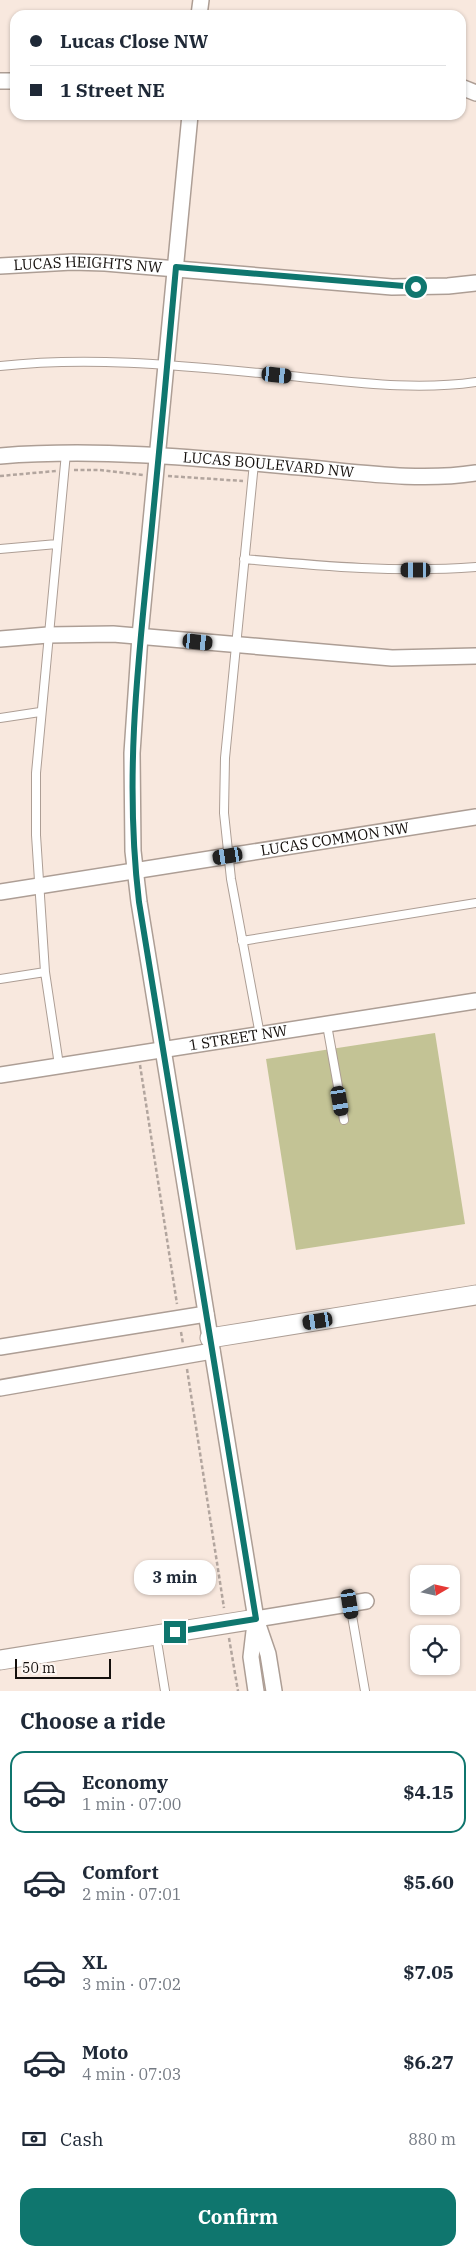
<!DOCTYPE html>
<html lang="en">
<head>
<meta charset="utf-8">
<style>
  :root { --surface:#fff; --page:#f2f2f3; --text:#1f2937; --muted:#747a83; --line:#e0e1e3; --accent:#0f766e }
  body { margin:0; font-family:"IBM Plex Serif",serif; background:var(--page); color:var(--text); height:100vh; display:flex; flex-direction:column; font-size:19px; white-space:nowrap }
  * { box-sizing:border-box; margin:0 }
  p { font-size:16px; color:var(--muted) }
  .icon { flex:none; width:28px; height:28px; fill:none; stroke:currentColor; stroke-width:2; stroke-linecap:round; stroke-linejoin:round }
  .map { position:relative; height:1691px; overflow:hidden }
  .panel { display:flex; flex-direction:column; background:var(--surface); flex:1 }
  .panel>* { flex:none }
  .banner { position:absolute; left:10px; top:10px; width:456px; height:110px; border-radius:15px; box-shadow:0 1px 4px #0004; display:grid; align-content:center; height:110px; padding:0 20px; background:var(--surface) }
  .needle { width:32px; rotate:81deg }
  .buttons { position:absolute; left:410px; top:1565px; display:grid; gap:10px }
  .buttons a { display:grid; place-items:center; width:50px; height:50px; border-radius:10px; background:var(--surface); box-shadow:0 1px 4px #0004; font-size:25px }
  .scale { position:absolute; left:15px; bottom:12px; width:96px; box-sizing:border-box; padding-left:5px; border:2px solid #140f0c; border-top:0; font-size:14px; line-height:18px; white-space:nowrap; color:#140f0c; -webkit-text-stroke:4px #fef7f3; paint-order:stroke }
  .end { position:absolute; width:22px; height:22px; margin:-11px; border:6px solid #0f766e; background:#fff; box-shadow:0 0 0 2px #fff }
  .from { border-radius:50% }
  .bubble { position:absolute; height:35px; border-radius:15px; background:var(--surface); box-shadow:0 1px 4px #0004; font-size:16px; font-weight:800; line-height:35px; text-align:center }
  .car { position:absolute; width:15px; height:30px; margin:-15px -8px; border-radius:6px; box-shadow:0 0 4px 1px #0007; background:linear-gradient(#222 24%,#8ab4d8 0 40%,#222 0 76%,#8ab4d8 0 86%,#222 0) }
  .banner b { display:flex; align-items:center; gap:18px; height:48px; font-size:19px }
  .banner b+b { border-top:1px solid var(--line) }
  .banner i { width:12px; height:12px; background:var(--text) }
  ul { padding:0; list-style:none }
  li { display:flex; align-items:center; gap:15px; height:82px; margin:0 10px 8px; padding:0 10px; border:2px solid transparent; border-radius:15px }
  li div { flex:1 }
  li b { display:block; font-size:19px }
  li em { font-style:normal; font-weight:800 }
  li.on { border-color:var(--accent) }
  li>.icon { width:45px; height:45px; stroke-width:1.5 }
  h2 { padding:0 20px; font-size:22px; line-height:60px }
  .pay { display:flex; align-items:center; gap:12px; height:55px; padding:0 20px; font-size:19px }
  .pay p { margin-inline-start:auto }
  .action { display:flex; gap:10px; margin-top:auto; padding:10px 20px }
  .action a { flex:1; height:58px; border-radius:15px; background:var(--accent); color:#fff; font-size:20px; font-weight:800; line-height:58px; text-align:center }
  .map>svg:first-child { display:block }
</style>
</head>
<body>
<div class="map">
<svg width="476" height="1691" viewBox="0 0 476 1691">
  <rect width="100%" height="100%" fill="#f8e8de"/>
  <path fill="#c3c395" d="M435 1033 465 1224 296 1250 266 1059Z"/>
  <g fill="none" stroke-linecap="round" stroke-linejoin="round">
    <g stroke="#ad9e95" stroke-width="10">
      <path id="service" d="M0 366C97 355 194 367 291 376 353 382 414 391 476 382
        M254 463 225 758 224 813 231 879 260 1035
        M0 549 57 544
        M244 559C322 566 398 573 476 567
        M0 718 40 712
        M242 941 476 903
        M0 979 45 972
        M327 1025 344 1120
        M59 1065 45 972 36 835V773L66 453
        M350 1604 365 1691
        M156 1635 165 1691"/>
    </g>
    <g stroke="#ad9e95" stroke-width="18">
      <g id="minor">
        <path d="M199 15 201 0"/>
        <path d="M0 81H15"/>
        <path d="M461 87 476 93"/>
        <path d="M190 115 140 636 132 753 133 851 139 902 256 1619 268 1654 274 1691"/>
        <path id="s1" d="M0 266 72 262 105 263 392 287 448 286 476 283"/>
        <path id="s2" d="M0 456C100 448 199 458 299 467 357 472 418 482 476 473"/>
        <path d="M0 639 48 635 113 634 392 658 476 656"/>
        <path id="s3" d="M0 892 476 817"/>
        <path id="s4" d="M0 1075 476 1001"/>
        <path d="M0 1347 206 1314"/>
        <path d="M0 1388 212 1351"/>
        <path d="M256 1619 366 1601"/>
        <path d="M255 1623 251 1657 256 1691"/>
      </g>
    </g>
    <g stroke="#ad9e95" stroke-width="21">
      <path id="tertiary" d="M210 1338 476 1295
        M0 1660 256 1619"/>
    </g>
    <path stroke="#b2a59e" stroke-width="2.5" stroke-dasharray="4 2.5" stroke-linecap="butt" d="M74 470H99L143 475
      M0 476 56 471
      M168 476 243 481
      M140 1065 177 1304
      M181 1332 183 1344
      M187 1369 224 1608
      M229 1638 238 1691"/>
    <use href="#service" stroke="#fff" stroke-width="8"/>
    <use href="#minor" stroke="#fff" stroke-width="15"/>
    <use href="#tertiary" stroke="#fff" stroke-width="19"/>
  </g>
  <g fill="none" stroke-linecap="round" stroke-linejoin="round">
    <path stroke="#0f766e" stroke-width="6" d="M175 1632 256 1619 139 902C124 777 138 660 151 536 160 446 168 357 176 267L416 287"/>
  </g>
  <g text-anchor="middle" stroke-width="4" stroke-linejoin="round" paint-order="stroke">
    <g font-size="15" fill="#140f0c" stroke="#fef7f3">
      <text dy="5" stroke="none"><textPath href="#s1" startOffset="88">LUCAS HEIGHTS NW</textPath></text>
      <text dy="5" stroke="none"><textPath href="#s2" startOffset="269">LUCAS BOULEVARD NW</textPath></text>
      <text dy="5" stroke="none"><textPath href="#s3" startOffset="339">LUCAS COMMON NW</textPath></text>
      <text dy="5" stroke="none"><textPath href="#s4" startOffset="241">1 STREET NW</textPath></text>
    </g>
  </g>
</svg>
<div class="buttons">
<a><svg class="needle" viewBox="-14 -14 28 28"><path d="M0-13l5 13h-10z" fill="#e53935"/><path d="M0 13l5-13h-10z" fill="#747a83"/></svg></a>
<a><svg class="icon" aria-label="locate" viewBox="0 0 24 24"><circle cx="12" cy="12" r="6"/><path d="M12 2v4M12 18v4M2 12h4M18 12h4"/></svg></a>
</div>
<div class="scale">50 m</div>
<i class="end from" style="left:416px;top:287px"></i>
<i class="end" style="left:175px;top:1632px"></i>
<div class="bubble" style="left:134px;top:1560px;width:82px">3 min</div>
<i class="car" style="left:277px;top:375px;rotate:96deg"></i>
<i class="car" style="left:416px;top:570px;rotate:270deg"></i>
<i class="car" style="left:198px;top:642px;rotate:96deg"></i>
<i class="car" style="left:228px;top:856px;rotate:261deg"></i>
<i class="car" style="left:340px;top:1101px;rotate:170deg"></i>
<i class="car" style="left:318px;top:1321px;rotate:261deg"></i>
<i class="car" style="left:350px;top:1604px;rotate:171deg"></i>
<div class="banner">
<b><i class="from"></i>Lucas Close NW</b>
<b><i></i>1 Street NE</b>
</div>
</div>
<section class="panel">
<h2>Choose a ride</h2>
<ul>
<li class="on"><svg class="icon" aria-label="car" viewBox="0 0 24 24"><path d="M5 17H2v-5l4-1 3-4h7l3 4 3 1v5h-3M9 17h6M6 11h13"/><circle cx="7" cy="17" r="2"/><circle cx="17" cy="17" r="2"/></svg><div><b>Economy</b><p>1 min · 07:00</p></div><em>$4.15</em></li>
<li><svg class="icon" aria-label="car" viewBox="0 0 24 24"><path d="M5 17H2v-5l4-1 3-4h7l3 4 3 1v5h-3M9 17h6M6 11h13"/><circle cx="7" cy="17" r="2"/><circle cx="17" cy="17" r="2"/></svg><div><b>Comfort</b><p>2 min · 07:01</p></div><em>$5.60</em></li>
<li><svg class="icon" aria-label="car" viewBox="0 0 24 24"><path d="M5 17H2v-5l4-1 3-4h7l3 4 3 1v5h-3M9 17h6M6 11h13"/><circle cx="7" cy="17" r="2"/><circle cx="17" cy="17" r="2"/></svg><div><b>XL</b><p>3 min · 07:02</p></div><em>$7.05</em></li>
<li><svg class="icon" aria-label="car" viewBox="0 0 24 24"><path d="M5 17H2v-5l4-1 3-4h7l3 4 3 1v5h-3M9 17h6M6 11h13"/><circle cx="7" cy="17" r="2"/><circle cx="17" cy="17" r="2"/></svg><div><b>Moto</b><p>4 min · 07:03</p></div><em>$6.27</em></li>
</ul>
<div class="pay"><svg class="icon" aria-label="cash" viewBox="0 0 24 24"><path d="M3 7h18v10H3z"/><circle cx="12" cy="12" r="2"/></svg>Cash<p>880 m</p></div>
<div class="action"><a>Confirm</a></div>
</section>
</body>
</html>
